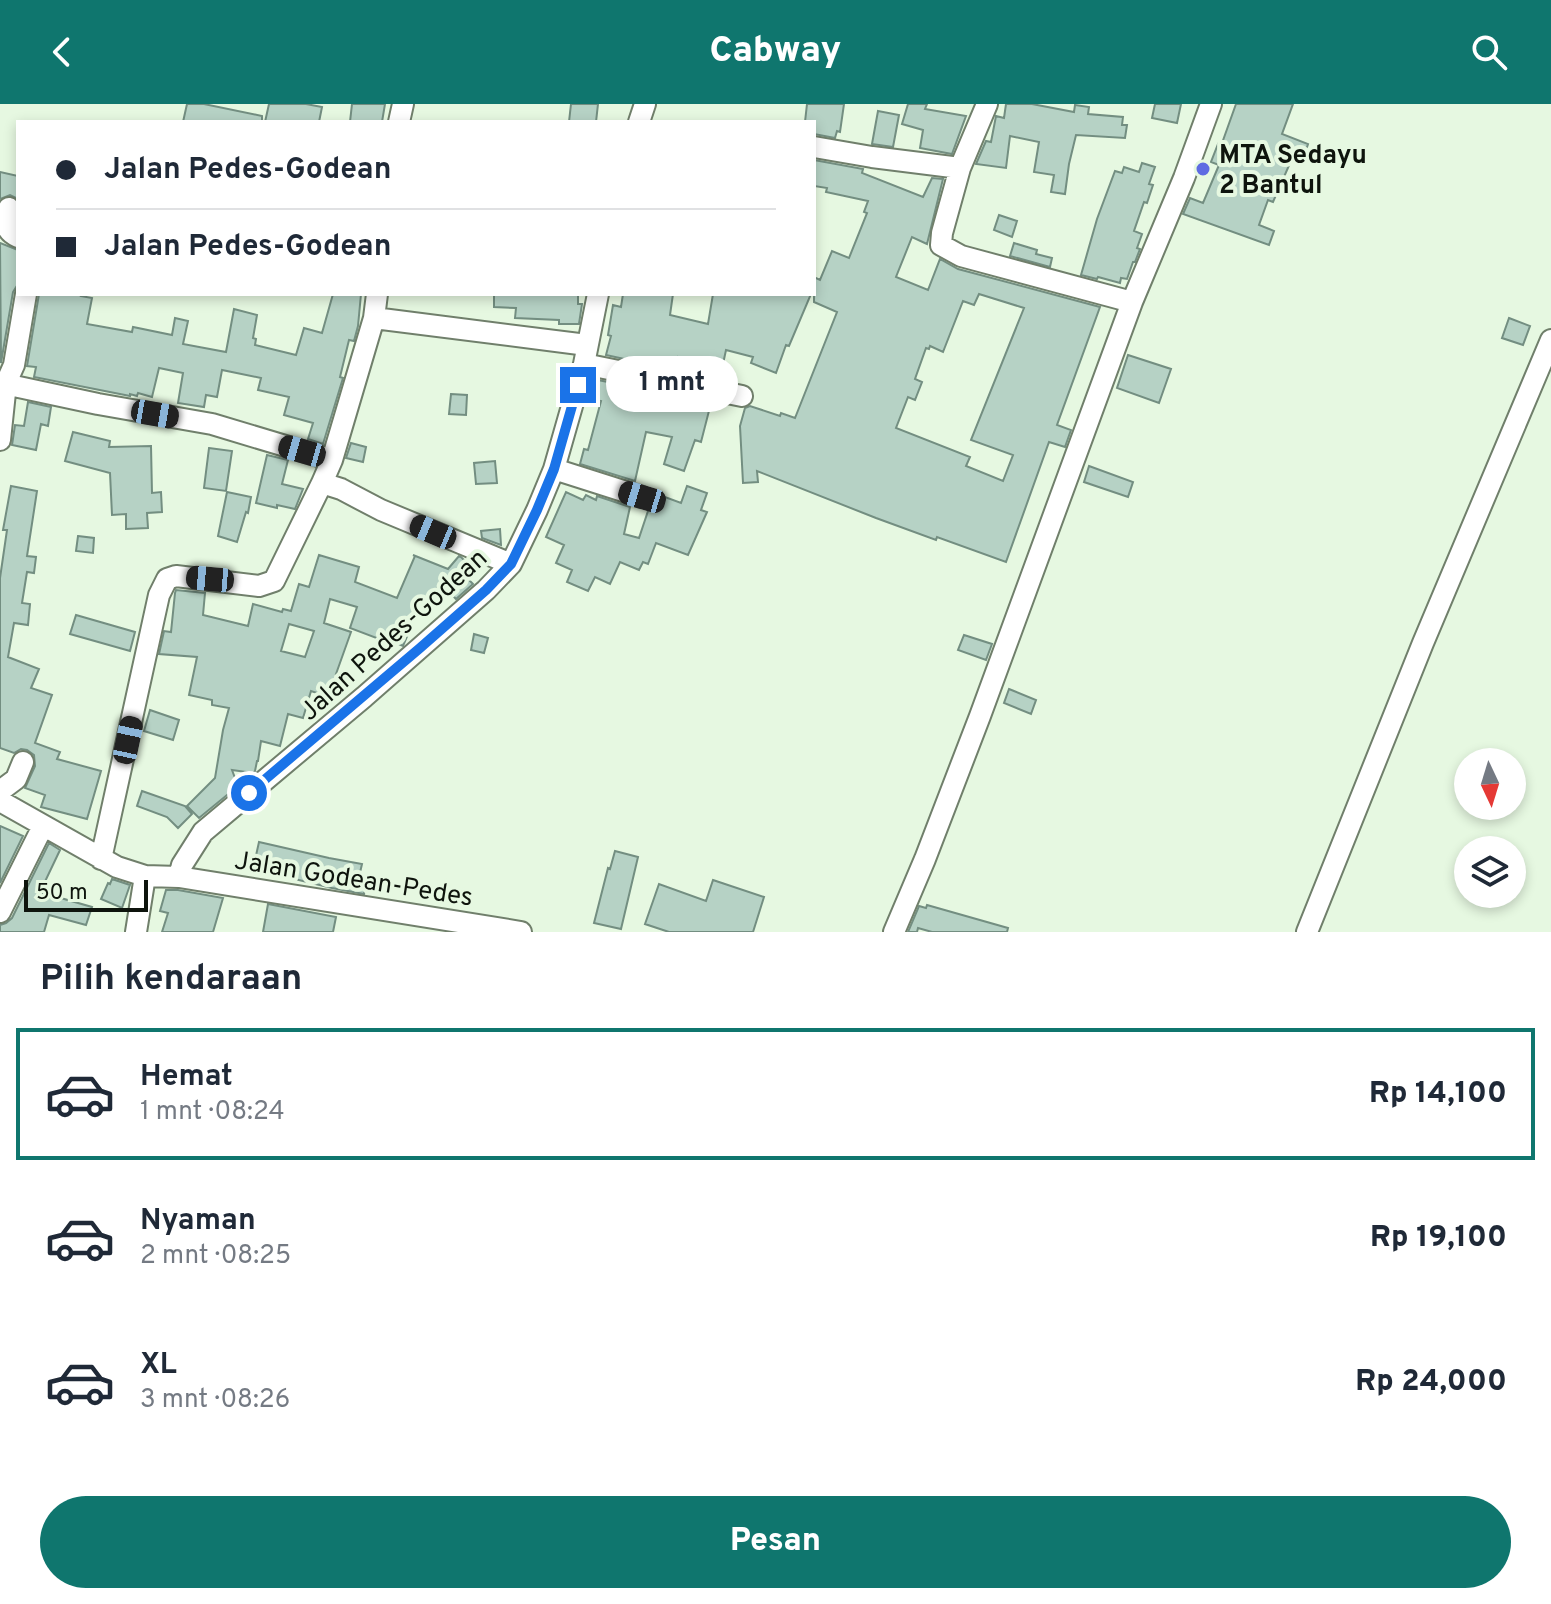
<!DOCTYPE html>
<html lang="id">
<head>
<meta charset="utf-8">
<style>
  :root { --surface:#fff; --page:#f2f2f3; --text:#1f2937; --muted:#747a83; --line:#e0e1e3; --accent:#0f766e }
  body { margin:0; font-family:Overpass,sans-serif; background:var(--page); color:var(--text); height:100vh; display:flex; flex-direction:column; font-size:30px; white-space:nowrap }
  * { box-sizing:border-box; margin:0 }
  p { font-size:26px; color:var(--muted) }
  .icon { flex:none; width:44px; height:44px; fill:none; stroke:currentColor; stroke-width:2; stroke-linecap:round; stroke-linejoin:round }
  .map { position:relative; height:828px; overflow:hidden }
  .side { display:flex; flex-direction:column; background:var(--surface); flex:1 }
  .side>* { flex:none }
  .banner { position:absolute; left:16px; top:16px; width:800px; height:176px; border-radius:0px; box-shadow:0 4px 12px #0003; display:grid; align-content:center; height:176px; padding:0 40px; background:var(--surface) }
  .needle { width:52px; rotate:176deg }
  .tools { position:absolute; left:1454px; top:644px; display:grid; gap:16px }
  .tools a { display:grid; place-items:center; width:72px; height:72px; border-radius:50%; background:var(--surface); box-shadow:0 4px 12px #0003; font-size:40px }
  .scale { position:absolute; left:24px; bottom:20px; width:124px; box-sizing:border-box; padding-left:8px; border:4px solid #0e140d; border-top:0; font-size:22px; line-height:28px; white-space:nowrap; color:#0e140d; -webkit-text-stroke:6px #e6f8e1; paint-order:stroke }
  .end { position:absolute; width:36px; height:36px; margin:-18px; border:10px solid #1a73e8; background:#fff; box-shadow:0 0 0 4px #fff }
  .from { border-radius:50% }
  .bubble { position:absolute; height:56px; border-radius:28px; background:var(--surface); box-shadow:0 4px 12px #0003; font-size:26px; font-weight:800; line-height:56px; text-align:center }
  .car { position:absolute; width:24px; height:48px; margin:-24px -12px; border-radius:10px; box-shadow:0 0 6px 2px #0007; background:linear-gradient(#222 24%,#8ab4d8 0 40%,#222 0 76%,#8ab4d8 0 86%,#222 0) }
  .banner b { display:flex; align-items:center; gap:28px; height:76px; font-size:30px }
  .banner b+b { border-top:2px solid var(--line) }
  .banner i { width:20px; height:20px; background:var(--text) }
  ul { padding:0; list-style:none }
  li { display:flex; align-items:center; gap:24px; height:132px; margin:0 16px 12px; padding:0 24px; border:4px solid transparent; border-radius:0px }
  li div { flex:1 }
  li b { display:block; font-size:30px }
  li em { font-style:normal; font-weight:800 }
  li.current { border-color:var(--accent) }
  li>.icon { width:72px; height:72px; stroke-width:1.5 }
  h2 { padding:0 40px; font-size:36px; line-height:96px }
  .cta { display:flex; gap:16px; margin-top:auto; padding:16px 40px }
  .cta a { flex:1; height:92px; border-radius:48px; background:var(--accent); color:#fff; font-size:32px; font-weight:800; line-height:92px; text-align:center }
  header { display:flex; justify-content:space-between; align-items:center; height:104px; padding:0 40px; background:var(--accent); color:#fff; font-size:36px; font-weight:800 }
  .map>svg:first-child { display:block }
</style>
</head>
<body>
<header><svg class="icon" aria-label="back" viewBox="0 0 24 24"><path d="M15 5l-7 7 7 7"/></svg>Cabway<svg class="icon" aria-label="search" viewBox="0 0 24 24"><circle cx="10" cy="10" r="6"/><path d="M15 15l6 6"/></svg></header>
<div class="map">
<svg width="1551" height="828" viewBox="0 0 1551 828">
  <rect width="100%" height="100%" fill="#e6f8e1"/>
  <path fill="#b6d2c5" stroke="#738e81" stroke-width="2" fill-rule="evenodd" d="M187 0H204L262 12V18H183Z
    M269 0H306L322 3 319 18H265Z
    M352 0H385L382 18H350Z
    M571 0H598L596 18H569Z
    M807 0H844L840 28 837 27 835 34 814 30V18H805Z
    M908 0H927L925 5 966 12 952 50 920 44 923 26 902 20Z
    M1006 0H1032L1074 8 1075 1 1089 3 1088 10 1123 13 1122 21H1127L1125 34 1076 31 1069 60 1065 90 1051 88 1054 71 1034 68 1039 38 1010 32 1006 64 976 60 986 37 991 38 996 12 1004 14Z
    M1155 0H1181L1177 19 1152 14Z
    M1236 0H1293L1282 30 1308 40 1304 53 1294 50 1273 98 1268 96 1259 121 1274 127 1269 141 1183 110 1190 94 1203 99 1219 61 1211 58 1218 40 1221 42Z
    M878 7 899 11 893 43 872 40Z
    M814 56 863 65 862 69 923 93 932 74 943 75 927 140 912 133 896 173 928 186 940 155 958 165 1100 203 1057 321 1071 326 1065 343 1049 338 1006 458 937 433 936 436 876 414 757 367 758 378 743 379 740 322 745 304 750 302 780 312 781 309 795 314 837 208 814 198V173L820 176 832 147 849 154 867 109 864 108 868 97 826 88 827 84 814 82ZM979 190 1024 204 971 336 1013 351 1003 377 966 362 970 353 896 324 908 293 915 296 922 278 915 275 926 244 929 245 930 242 943 248 963 197 974 201Z
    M1142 59 1155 63 1149 80 1153 81 1147 99 1144 98 1134 127 1142 130 1137 144 1140 145 1135 158H1133L1127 175 1121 174 1120 179 1098 173 1097 175 1081 171 1097 115 1115 67 1122 69 1124 63 1139 68Z
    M0 68 18 72V95L10 91 0 95Z
    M999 111 1017 117 1012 133 994 126Z
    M0 139 18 146V180L13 188 1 259Z
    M1014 139 1037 146 1036 150 1052 154 1050 163 1010 152Z
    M39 190H82L81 192 92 194 87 220 132 228 133 223 172 231 175 214 188 217 183 240 226 248 234 205 257 211 253 234 256 235 255 241 296 251 304 224 322 229 333 190H361L358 222 354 237 349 236 340 273 343 274 323 340 308 335 313 319 284 311 289 293 258 286 261 274 222 266 217 293 206 291 204 303 178 299 183 269 159 264 152 293 138 289 137 292 130 290V292L34 273 36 263 27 262Z
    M494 190H578V200H582L579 220H559V216L515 214 516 204 494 203Z
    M623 190H673L670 211 708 220 713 190H811L789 242 786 241 776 269 751 259 753 253 726 246 720 274 700 270 702 258 678 253 676 262 639 254 638 258 606 251 611 232 608 231 613 201 621 203Z
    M1509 214 1530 222 1523 241 1502 234Z
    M1128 251 1171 265 1159 299 1117 284Z
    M593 275 711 299 701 338 695 336 684 367 664 360 672 333 646 328 635 377 580 360 584 345 588 346 601 297 595 296 597 282 592 280Z
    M451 290 467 291 466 311 449 310Z
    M28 298 51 303 48 322 41 320 36 346 12 341 15 321 24 322Z
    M73 328 110 337 109 343 151 342 152 389 161 388 162 408 147 409 148 424 126 425V410L112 411 110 369 65 357Z
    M351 339 366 343 363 358 346 354Z
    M209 344 232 347 226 387 204 384Z
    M267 351 288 356 282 380 303 385 295 405 277 401V404L256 399Z
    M495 357 497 379 476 380 474 359Z
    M1089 362 1133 378 1128 393 1084 378Z
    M11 382 37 387 27 452 36 453 34 469 27 468 22 499 30 500 28 521 14 519 8 553 39 565 31 584 52 591 35 639 60 648 57 655 101 667 87 715 41 703 45 691 25 684 35 662 34 651 27 646 21 645 14 649 0 644V474L7 426H3Z
    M687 382 707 389 701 406 707 408 688 451 656 439 648 460 643 458 639 466 620 458 610 480 595 473 588 487 567 478 572 466 556 459 564 441 546 433 566 388 583 396 586 391 596 396 597 392 630 403 624 430 639 434 649 404 652 400 661 404 665 393 681 399Z
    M227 388 251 393 248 409 246 408 237 438 218 432Z
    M500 425 501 441 482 434 481 427Z
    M78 432 94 434 93 449 76 447Z
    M319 451 359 463 355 478 397 494 415 452 413 451 448 465 459 452 461 453 469 461 462 469 473 480 456 495 440 478 430 500 422 497 403 542 380 532 379 535 350 524 357 503 330 495 324 519 351 528 336 570 343 572 335 595 311 587 303 614 288 610 280 642 261 637 258 657H257L255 667 253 669 232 666 238 682 199 714 187 702 215 674 223 626 229 604 212 601V596L189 591 197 553 159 550 164 527 171 528 175 489 176 486 205 489 203 511 248 522 253 500 282 508 283 505 291 507 299 480 309 483ZM289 520 314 527 305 553 281 547Z
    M76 511 135 528 130 547 70 530Z
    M474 530 488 534 484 549 471 546Z
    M964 531 992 540 986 556 958 546Z
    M1009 585 1036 596 1031 610 1004 599Z
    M150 606 179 616 173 636 144 627Z
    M142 687 185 702 192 710 178 724 167 713 137 702Z
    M0 722 23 732 0 779Z
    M259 738 329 754 362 760 359 773 367 775 364 790 332 784 253 765Z
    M49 739 60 746 40 788 92 803 86 821 49 811 44 828H0V821L6 819 12 814Z
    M615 747 638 753 621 825 594 819 608 764 610 765Z
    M112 775 130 781 122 804 101 795 108 779 110 780Z
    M713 776 764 793 753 828H669L645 820 659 780 706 797Z
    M166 786H178L223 794 213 828H162L168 809 160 807Z
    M268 800 336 813 333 828H263Z
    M927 801 1008 824 1007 828H932L918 824 917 828H908L919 802 926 804Z"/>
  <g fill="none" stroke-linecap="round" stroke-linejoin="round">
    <g stroke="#707f6b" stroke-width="24">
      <path id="minor" d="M987 0 960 64 942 129 941 141 961 152 1132 198
        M399 18 403 0
        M639 18 645 0
        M814 43 872 53 960 64
        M9 104C7 119 3 126 18 133
        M377 190 374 214 332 356 322 379 341 385 381 406 511 460
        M374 214 587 241
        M584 260 742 292
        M0 279 98 300 212 320 332 356
        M0 336 6 279 14 261 26 190
        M554 365 642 393
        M0 687 16 675 23 658
        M0 697 117 763 145 772 179 773 521 828
        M101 755 159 491 167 475 176 472 259 482 274 477 322 379
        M179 773 182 761 203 728 364 593 486 486 511 460 537 406 554 365 584 260 598 190
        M0 808 43 722
        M136 828 145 772
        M894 828 925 755 980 612 1132 198 1184 74 1211 0
        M1307 828 1423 539 1551 236"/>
    </g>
    <use href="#minor" stroke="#fff" stroke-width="20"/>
  </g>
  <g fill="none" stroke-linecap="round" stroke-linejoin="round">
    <path stroke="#1a73e8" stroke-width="10" d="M249 689 420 544 486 486 511 460 537 406 554 365 578 281"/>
  </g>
  <circle fill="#5e6be2" stroke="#e6f8e1" stroke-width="3" cx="1203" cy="65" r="8"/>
  <g text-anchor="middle" stroke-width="8" stroke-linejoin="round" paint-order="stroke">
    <g font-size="26" font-weight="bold" fill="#0e140d" stroke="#e6f8e1" text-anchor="start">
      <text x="1219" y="59">MTA Sedayu<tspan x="1219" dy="30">2 Bantul</tspan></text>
    </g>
    <g font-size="26" fill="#0e140d" stroke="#e6f8e1">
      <text transform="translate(393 530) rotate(-42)" y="9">Jalan Pedes-Godean</text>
      <text transform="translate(354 774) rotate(9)" y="9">Jalan Godean-Pedes</text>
    </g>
  </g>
</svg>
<div class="tools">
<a><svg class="needle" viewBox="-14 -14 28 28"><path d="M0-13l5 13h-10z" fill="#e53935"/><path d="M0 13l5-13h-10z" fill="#747a83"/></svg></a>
<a><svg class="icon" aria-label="layers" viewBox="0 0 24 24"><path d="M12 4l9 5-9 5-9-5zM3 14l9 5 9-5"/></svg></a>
</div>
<div class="scale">50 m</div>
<i class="end from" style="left:249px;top:689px"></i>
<i class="end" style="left:578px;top:281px"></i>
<div class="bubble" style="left:606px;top:252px;width:132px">1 mnt</div>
<i class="car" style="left:155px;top:310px;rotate:100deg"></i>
<i class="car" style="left:302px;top:347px;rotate:286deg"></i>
<i class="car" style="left:642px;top:393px;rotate:287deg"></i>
<i class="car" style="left:433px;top:428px;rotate:293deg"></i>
<i class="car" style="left:210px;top:475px;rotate:275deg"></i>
<i class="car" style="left:128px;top:636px;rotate:12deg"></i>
<div class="banner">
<b><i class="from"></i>Jalan Pedes-Godean</b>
<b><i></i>Jalan Pedes-Godean</b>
</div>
</div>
<section class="side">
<h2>Pilih kendaraan</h2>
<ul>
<li class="current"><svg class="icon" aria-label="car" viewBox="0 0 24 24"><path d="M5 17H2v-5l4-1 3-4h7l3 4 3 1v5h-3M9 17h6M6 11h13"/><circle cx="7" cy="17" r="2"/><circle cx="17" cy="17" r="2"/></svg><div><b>Hemat</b><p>1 mnt · 08:24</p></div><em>Rp 14,100</em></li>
<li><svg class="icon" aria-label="car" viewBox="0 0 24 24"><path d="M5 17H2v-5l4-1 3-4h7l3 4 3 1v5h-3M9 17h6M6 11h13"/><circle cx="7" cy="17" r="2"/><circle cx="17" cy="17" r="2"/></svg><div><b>Nyaman</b><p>2 mnt · 08:25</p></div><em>Rp 19,100</em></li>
<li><svg class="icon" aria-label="car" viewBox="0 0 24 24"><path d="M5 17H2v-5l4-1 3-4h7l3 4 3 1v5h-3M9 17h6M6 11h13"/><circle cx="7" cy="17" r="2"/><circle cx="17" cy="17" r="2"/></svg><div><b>XL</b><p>3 mnt · 08:26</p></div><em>Rp 24,000</em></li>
</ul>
<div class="cta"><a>Pesan</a></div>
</section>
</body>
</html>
